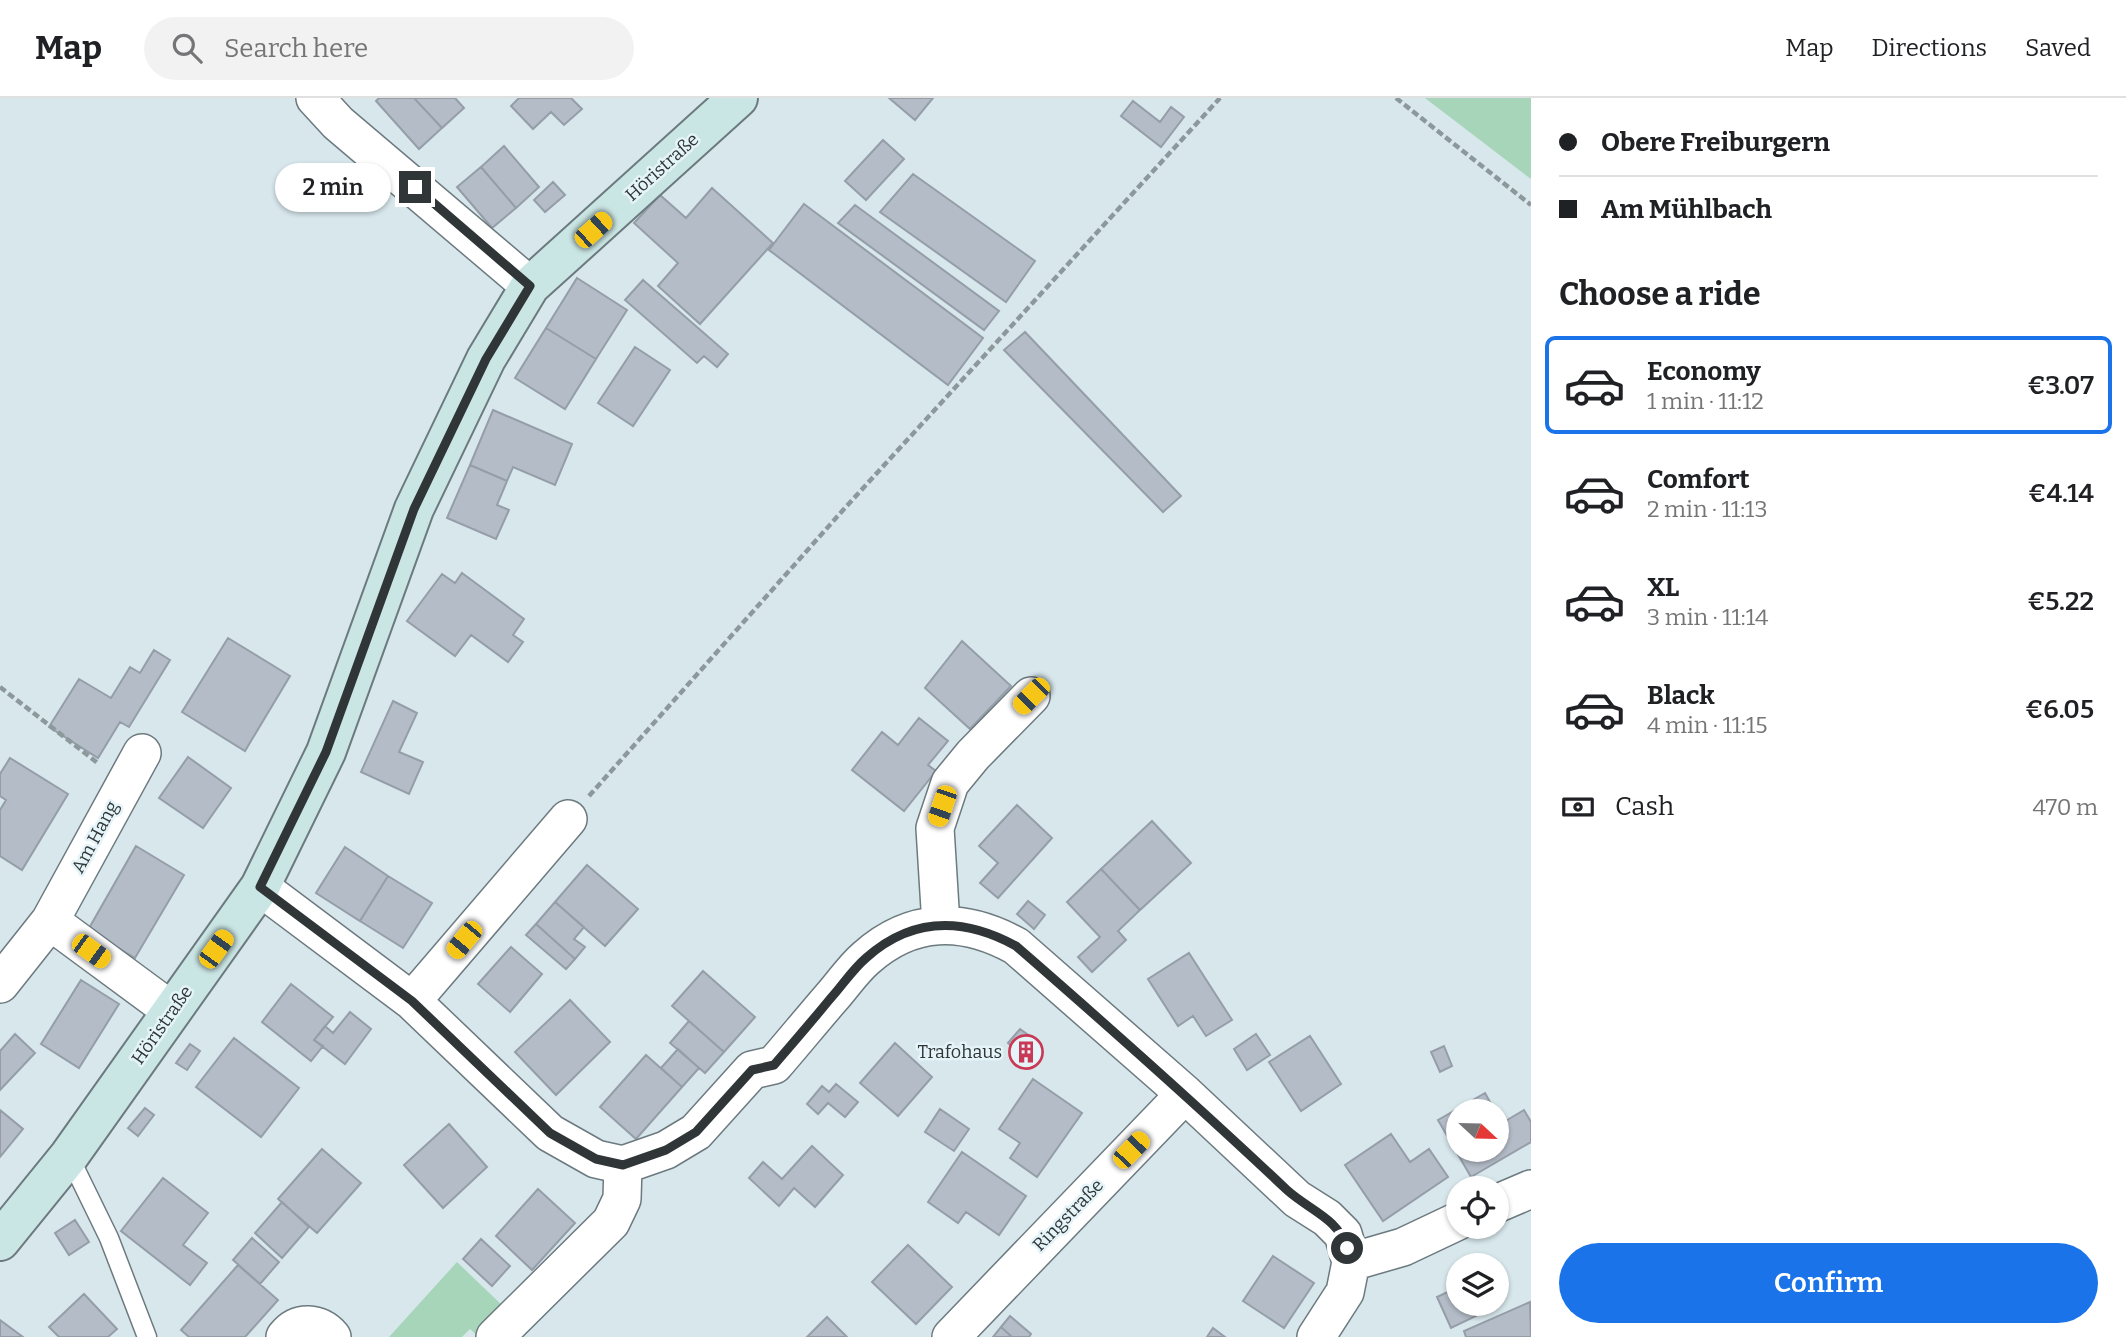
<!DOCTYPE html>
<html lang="en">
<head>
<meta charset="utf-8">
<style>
  :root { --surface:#fff; --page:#f2f2f2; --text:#202124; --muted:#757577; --line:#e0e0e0; --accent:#1a73e8 }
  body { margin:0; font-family:Bitter,serif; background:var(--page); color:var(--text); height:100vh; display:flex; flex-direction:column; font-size:26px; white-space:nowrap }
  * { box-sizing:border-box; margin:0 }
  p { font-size:23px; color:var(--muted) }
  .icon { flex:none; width:38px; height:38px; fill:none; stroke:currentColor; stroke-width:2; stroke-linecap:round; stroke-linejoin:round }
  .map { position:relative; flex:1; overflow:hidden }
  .panel { display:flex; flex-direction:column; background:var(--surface); width:595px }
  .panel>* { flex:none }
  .banner { display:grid; align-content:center; height:154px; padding:0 28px; background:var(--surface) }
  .needle { width:46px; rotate:112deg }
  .controls { position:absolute; left:1446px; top:1001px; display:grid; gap:14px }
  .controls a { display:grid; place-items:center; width:63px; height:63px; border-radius:50%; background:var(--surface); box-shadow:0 2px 5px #0004; font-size:35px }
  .end { position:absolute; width:32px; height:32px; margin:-16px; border:9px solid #303638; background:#fff; box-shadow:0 0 0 4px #fff }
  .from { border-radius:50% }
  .bubble { position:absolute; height:49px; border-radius:24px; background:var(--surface); box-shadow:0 2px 5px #0004; font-size:23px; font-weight:600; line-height:49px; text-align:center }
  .car { position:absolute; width:21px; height:42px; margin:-21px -10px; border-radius:9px; box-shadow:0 0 5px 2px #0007; background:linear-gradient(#f5c518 24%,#345 0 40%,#f5c518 0 76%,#345 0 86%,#f5c518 0) }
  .banner b { display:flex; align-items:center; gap:24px; height:66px; font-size:26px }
  .banner b+b { border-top:2px solid var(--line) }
  .banner i { width:18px; height:18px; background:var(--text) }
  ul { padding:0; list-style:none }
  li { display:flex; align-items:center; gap:21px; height:98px; margin:0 14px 10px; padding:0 14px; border:4px solid transparent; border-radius:10px }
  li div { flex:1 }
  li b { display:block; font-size:26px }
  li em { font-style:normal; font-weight:600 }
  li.current { border-color:var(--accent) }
  li>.icon { width:63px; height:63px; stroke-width:1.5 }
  h2 { padding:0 28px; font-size:32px; line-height:84px }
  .pay { display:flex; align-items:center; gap:18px; height:77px; padding:0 28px; font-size:26px }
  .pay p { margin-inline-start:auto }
  .primary-button { display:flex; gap:14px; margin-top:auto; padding:14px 28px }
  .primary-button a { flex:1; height:80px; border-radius:42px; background:var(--accent); color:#fff; font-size:28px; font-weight:600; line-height:80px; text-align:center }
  header { display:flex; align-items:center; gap:42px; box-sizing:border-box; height:98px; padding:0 35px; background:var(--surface); border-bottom:2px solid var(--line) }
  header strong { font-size:33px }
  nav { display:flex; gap:38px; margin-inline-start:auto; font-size:24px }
  .search { width:490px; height:63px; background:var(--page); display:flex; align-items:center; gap:18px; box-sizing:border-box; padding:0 24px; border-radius:38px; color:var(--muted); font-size:26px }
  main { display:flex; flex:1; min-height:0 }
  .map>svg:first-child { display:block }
</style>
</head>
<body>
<header>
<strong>Map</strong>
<div class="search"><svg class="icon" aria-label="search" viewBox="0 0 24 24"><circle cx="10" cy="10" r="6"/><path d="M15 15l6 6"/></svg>Search here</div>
<nav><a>Map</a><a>Directions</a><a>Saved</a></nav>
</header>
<main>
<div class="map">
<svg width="1531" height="1239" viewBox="0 0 1531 1239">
  <rect width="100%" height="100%" fill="#d7e7ec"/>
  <path fill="#a7d5b9" d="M1425 0H1531V81Z
    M457 1164 507 1212 479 1239 470 1231 462 1239H389Z"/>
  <path fill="#b3bcc7" stroke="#959ea8" stroke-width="2" d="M379 0H414L442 30 419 51 376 3Z
    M414 0H455L464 10 442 30Z
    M519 0H571L582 11 564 27 551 14 533 31 511 8Z
    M889 0H933L915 22Z
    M1133 3 1160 24 1171 9 1184 19 1161 49 1121 18Z
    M883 42 904 61 866 102 845 83Z
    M504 48 539 89 516 110 481 69Z
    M481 69 516 110 492 130 457 89Z
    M913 76 1035 163 1006 204 880 114Z
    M553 84 565 97 545 114 534 102Z
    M712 90 773 145 700 226 658 188 678 165 634 125 660 97 686 120Z
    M804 106 983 240 948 287 769 152Z
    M855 107 999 213 984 232 838 125Z
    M577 180 627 212 596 261 546 230Z
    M643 182 728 256 717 269 704 258 697 265 625 202Z
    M546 230 596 261 565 311 515 280Z
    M1025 234 1181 398 1163 414 1004 252Z
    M635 249 670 272 633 328 598 305Z
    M493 312 572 346 555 387 513 369 507 383 470 367Z
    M470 367 507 383 497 407 509 412 496 441 447 420Z
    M462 475 524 521 513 537 523 544 508 564 471 537 455 558 407 523 442 476 455 485Z
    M228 540 290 578 245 653 182 614Z
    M962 543 1011 588 970 631 925 590Z
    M154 552 170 562 129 629 120 624 98 660 49 629 79 581 111 600 130 569 140 575Z
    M393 603 417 615 399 654 423 664 409 696 361 674Z
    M919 620 948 643 928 667 936 673 904 713 852 672 882 634 898 647Z
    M188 659 231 690 203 730 159 700Z
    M10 660 68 696 22 772 0 758V712L6 702 0 698V676Z
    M1017 707 1052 740 998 800 980 785 998 765 979 748Z
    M1152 723 1191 765 1140 812 1101 771Z
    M136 748 184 777 135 860 88 832Z
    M345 749 388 778 360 823 316 795Z
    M587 767 638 811 605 848 555 804Z
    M1101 771 1140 812 1118 833 1126 842 1092 874 1078 859 1100 839 1067 804Z
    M388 778 432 805 403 850 360 823Z
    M1028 803 1045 817 1034 831 1017 816Z
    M555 804 584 829 574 841 585 849 575 861 536 826Z
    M536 826 575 861 566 871 526 837Z
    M511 849 542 876 510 914 478 886Z
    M1189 855 1232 922 1206 938 1193 918 1178 928 1148 881Z
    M703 873 755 919 724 954 672 908Z
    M81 882 119 906 79 970 41 946Z
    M291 886 333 919 314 942 323 948 311 963 262 924Z
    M570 902 610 944 556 997 515 954Z
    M350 914 371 931 345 966 314 942 325 928 333 935Z
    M689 923 724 954 705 975 670 945Z
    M1020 931 1041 946 1026 962 1008 945Z
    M15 936 35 955 0 992V953Z
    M1256 936 1270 957 1247 972 1234 951Z
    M1310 938 1341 986 1301 1013 1269 964Z
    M234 940 299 990 261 1039 196 989Z
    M895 945 932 979 898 1018 860 985Z
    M190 946 200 953 187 972 176 965Z
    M1444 948 1452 968 1440 974 1431 954Z
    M678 951 699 970 682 989 661 970Z
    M646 957 682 989 636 1041 600 1009Z
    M1033 981 1082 1015 1037 1079 1010 1060 1020 1045 999 1031Z
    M836 986 858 1004 845 1019 828 1005 818 1016 807 1006 822 988 829 994Z
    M1485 995 1495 1013H1458V1052H1496V1016L1502 1025 1524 1012 1531 1024V1044L1471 1079 1438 1022Z
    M145 1010 154 1017 138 1038 128 1030Z
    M940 1011 969 1031 954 1053 925 1034Z
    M0 1012 23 1031 0 1059Z
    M449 1026 487 1069 443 1110 404 1067Z
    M1391 1036 1410 1064 1429 1051 1448 1079 1383 1123 1345 1067Z
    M812 1048 843 1077 815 1109 794 1090 779 1108 749 1080 763 1064 782 1081Z
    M322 1051 361 1085 317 1135 278 1101Z
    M962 1054 1026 1098 999 1137 966 1114 958 1125 928 1104Z
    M163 1080 208 1115 183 1147 207 1165 190 1187 121 1133Z
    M538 1091 575 1125 532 1172 496 1138Z
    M282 1104 309 1129 282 1160 255 1135Z
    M75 1122 89 1144 69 1157 55 1135Z
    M252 1140 279 1164 260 1186 233 1162Z
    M481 1141 510 1168 492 1188 463 1161Z
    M908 1147 952 1189 916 1226 872 1184Z
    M1273 1158 1314 1185 1284 1230 1243 1203Z
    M238 1167 278 1202 245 1239H189L181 1232Z
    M1458 1189V1206H1476L1480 1216 1451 1230 1437 1199Z
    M84 1196 117 1231 108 1239H59L49 1229Z
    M1530 1204 1531 1239H1466L1464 1233Z
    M1010 1218 1031 1236 1029 1239H1012L1001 1229Z
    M827 1219 847 1239H807Z
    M0 1222 23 1239H0Z
    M1001 1229 1012 1239H993Z
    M1213 1230 1225 1239H1207Z"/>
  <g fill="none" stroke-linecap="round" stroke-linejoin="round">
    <g stroke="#6c7a7f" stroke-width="21">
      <path id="lane" d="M69 1058 109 1140 147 1239"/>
    </g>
    <g stroke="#6c7a7f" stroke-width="40">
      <path id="street" d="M315 0 338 25 530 188
        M260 789 412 903 550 1035 596 1061 623 1067 666 1052 696 1034 752 972 774 967C793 945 811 923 830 901 842 888 852 872 866 860 912 819 963 819 1016 848L1185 996 1297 1101 1327 1120 1343 1136 1351 1164
        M50 823 142 655
        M941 827 935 730 950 685 973 657 1031 598
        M0 886 50 823 172 913
        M412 903 568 721
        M1496 1106 1531 1091
        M285 1239C298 1222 319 1224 332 1239
        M495 1239 611 1124 622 1101 623 1067
        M951 1239 1185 996
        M1316 1239 1345 1194 1351 1164 1403 1149 1458 1123"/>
    </g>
    <g stroke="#6c7a7f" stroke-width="42">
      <path id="secondary" d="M0 1143 69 1058 260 789 326 654 414 411 486 261 530 188 738 0"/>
    </g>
    <path stroke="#8c989b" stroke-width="4.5" stroke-dasharray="7 3.5" stroke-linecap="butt" d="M1396 0 1531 107
      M0 589 99 666
      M589 698 844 411 1220 0"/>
    <use href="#lane" stroke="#fff" stroke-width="18"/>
    <use href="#street" stroke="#fff" stroke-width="37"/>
    <use href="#secondary" stroke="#cae6e4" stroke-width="38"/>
  </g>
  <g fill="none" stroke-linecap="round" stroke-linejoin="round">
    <path stroke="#303638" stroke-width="9" d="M415 89 530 188 486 261 414 411 326 654 260 789 412 903 550 1035 596 1061 623 1067 666 1052 696 1034 752 972 774 967C793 945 812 923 830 901 842 888 852 872 866 860 912 819 963 819 1016 848 1108 928 1198 1008 1287 1092 1309 1112 1338 1120 1347 1150"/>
  </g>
  <defs>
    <g id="building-ring" transform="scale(1.75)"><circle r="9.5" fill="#e4f4f9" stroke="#c93956" stroke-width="1.5"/><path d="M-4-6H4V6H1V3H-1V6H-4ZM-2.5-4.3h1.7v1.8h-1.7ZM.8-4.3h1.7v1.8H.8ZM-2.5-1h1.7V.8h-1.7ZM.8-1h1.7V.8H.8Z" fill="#c93956"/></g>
  </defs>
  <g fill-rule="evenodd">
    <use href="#building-ring" x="1026" y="954"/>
  </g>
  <g text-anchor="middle" stroke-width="5" stroke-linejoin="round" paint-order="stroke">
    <g font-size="18" fill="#303638" stroke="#e4f4f9">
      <text transform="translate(662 69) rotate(-42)" y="6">Höristraße</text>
      <text transform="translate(95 739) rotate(-62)" y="6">Am Hang</text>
      <text transform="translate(162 927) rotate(-55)" y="6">Höristraße</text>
      <text transform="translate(1068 1117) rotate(-46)" y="6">Ringstraße</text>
    </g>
    <g font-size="18" fill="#303638" stroke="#e4f4f9" text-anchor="end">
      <text x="1002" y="960">Trafohaus</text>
    </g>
  </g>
</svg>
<div class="controls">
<a><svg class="needle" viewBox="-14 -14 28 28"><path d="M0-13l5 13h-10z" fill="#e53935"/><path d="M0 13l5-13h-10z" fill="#757577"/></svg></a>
<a><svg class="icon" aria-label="locate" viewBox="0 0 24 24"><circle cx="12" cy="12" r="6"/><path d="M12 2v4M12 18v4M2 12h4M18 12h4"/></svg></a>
<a><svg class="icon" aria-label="layers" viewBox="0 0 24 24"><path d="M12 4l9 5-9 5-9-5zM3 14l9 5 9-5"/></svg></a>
</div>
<i class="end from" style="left:1347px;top:1150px"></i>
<i class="end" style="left:415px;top:89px"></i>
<div class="bubble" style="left:275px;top:65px;width:116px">2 min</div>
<i class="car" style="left:593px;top:132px;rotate:48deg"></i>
<i class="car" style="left:1031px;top:598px;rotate:225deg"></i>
<i class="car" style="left:942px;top:708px;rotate:199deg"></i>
<i class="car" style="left:464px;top:842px;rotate:220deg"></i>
<i class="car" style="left:216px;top:851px;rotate:36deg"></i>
<i class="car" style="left:91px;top:853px;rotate:126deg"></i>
<i class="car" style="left:1131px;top:1052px;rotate:44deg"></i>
</div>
<section class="panel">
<div class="banner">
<b><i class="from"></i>Obere Freiburgern</b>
<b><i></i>Am Mühlbach</b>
</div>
<h2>Choose a ride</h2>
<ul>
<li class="current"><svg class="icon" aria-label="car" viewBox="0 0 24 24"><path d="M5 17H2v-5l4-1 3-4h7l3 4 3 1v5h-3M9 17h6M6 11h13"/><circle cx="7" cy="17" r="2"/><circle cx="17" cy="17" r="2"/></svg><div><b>Economy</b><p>1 min · 11:12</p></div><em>€3.07</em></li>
<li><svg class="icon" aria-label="car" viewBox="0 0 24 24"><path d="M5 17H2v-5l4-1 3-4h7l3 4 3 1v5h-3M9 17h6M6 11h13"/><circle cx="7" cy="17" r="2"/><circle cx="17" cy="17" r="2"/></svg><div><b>Comfort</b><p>2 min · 11:13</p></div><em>€4.14</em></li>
<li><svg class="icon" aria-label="car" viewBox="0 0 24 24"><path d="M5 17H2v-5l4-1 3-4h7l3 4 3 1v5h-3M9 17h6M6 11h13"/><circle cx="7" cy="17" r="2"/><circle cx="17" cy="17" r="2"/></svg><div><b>XL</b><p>3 min · 11:14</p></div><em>€5.22</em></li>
<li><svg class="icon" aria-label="car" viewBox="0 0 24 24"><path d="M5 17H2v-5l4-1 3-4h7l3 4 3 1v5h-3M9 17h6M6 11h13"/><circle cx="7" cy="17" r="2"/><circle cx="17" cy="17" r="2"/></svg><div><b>Black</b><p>4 min · 11:15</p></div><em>€6.05</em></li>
</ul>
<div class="pay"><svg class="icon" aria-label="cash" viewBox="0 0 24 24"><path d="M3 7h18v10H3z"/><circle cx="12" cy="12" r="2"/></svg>Cash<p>470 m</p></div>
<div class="primary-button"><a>Confirm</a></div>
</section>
</main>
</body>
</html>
